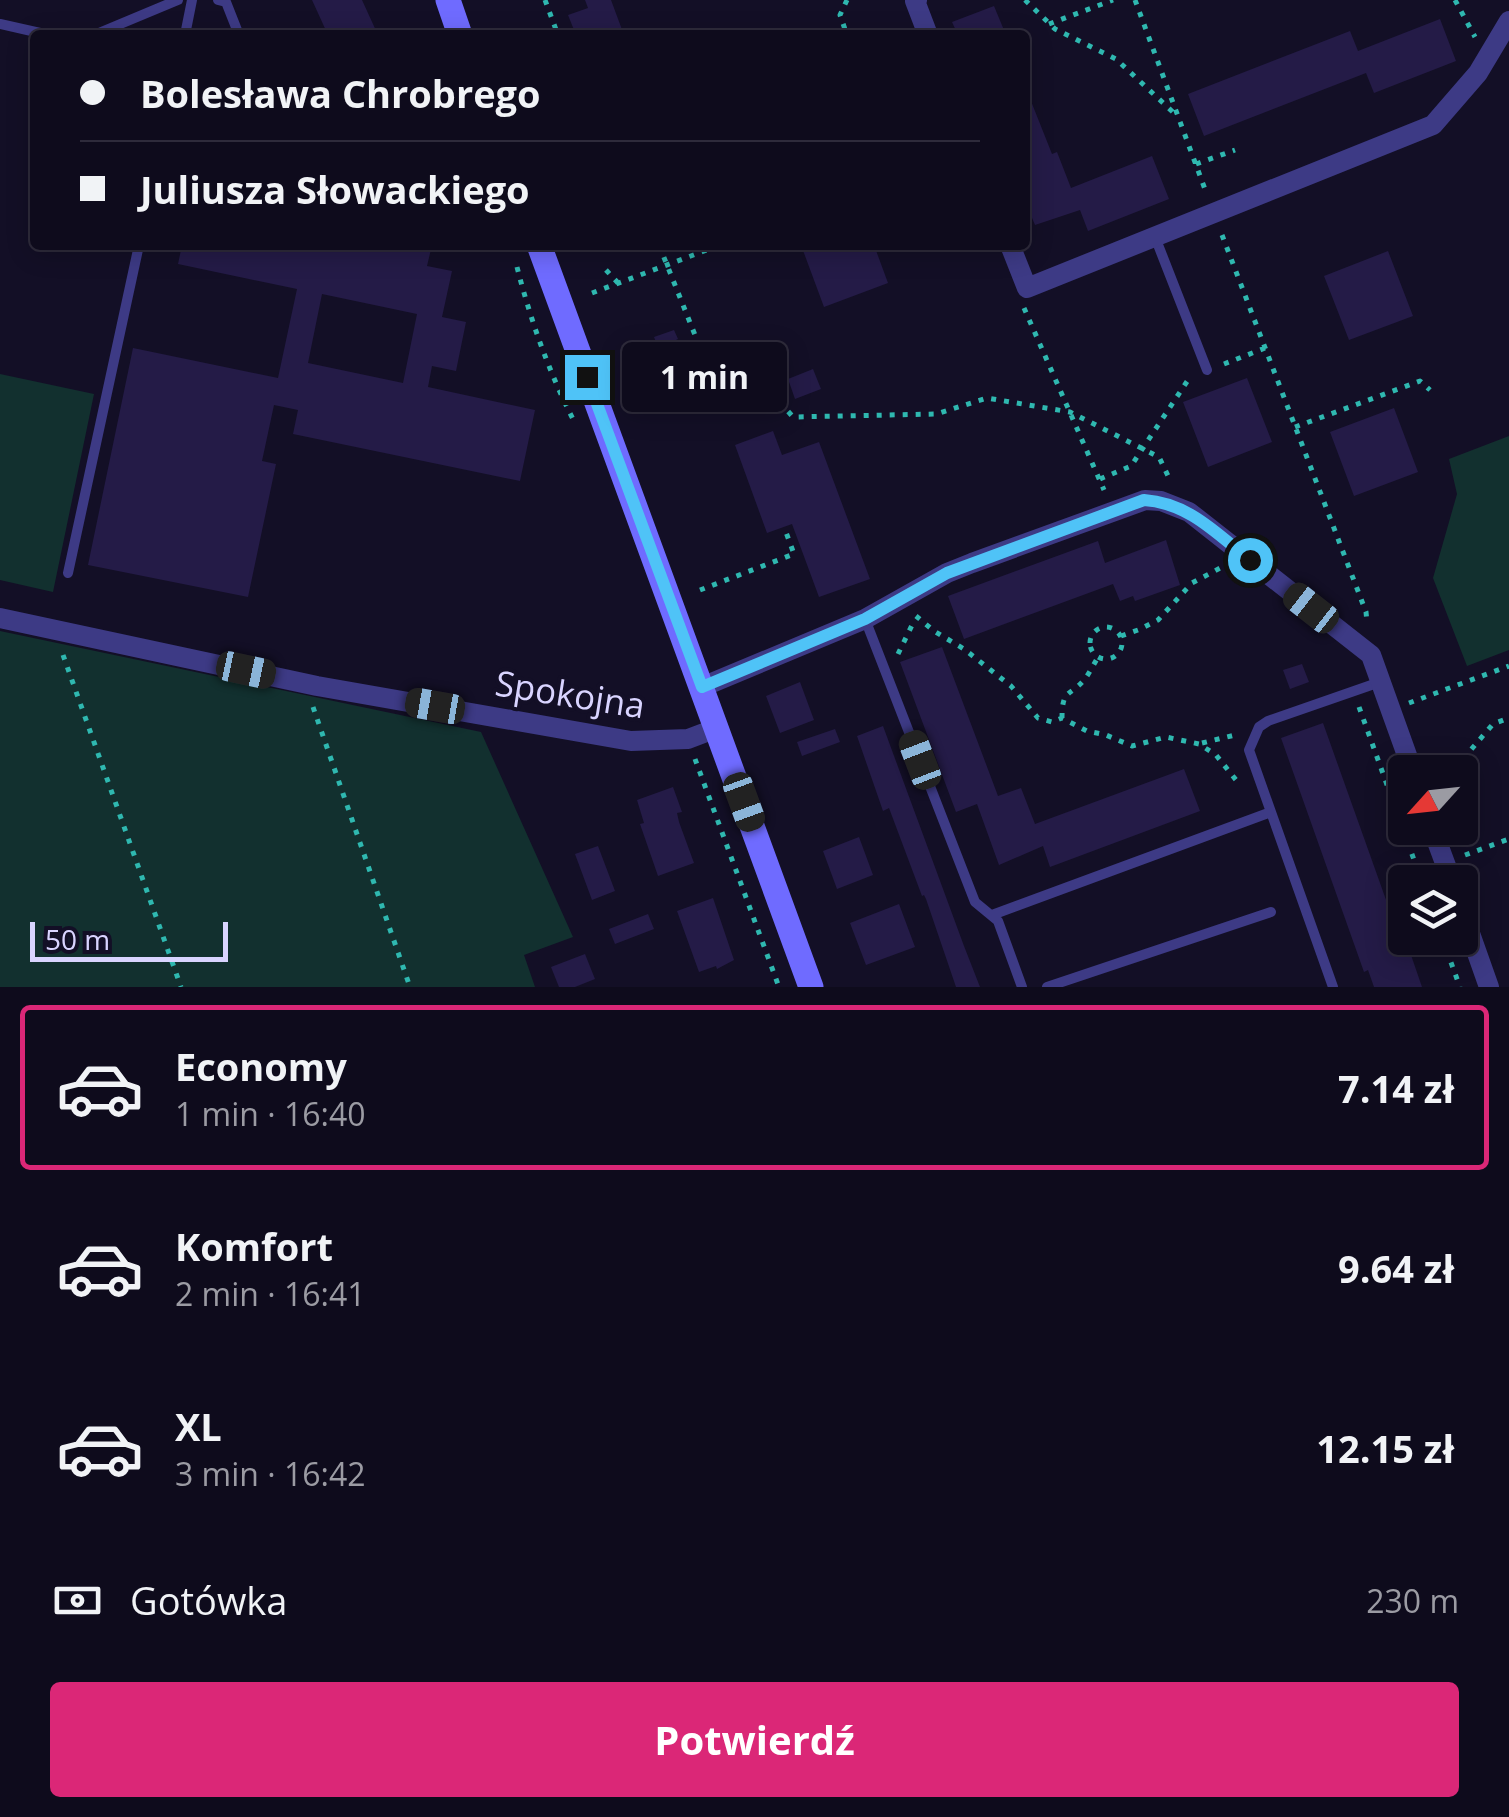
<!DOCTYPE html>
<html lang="pl">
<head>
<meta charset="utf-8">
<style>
  :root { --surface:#0e0b1c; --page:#1c1929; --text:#f1f3f6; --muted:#9b9ba3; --line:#2e2b3b; --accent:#db2777 }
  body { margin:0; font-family:"Open Sans",sans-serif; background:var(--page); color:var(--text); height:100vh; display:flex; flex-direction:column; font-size:38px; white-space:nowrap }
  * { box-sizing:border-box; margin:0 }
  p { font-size:32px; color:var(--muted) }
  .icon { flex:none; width:55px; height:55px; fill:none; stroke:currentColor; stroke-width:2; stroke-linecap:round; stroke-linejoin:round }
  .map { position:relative; height:987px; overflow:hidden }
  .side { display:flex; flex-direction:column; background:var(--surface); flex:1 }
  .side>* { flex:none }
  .top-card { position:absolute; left:30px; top:30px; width:1000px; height:220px; border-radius:10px; box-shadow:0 5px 25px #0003,0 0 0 2px var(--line); display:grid; align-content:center; height:220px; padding:0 50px; background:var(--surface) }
  .needle { width:65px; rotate:243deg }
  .fabs { position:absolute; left:1388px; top:755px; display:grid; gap:20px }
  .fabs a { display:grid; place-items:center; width:90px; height:90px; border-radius:10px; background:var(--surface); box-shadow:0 5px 25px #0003,0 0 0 2px var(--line); font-size:50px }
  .scale { position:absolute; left:30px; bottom:25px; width:198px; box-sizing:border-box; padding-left:10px; border:5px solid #d9d4ff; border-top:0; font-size:28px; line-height:35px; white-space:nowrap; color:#d9d4ff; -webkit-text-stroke:8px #130f26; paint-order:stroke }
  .end { position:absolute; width:45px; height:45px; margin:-22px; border:12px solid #4fc3f7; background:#111; box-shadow:0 0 0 5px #111 }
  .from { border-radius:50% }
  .bubble { position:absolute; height:70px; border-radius:10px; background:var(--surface); box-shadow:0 5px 25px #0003,0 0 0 2px var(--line); font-size:32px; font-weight:700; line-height:70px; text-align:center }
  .car { position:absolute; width:30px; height:60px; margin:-30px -15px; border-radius:12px; box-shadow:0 0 8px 2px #0007; background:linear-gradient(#222 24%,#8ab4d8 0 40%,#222 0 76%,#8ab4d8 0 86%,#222 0) }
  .top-card b { display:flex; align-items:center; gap:35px; height:95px; font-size:38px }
  .top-card b+b { border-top:2px solid var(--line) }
  .top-card i { width:25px; height:25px; background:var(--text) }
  ul { padding:18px 0 0; list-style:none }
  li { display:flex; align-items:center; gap:30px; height:165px; margin:0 20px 15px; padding:0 30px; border:5px solid transparent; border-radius:10px }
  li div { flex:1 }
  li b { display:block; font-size:38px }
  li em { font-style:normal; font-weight:700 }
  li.current { border-color:var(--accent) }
  li>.icon { width:90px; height:90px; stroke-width:1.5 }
  .pay { display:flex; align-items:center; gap:25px; height:110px; padding:0 50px; font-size:38px }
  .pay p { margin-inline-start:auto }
  .button { display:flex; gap:20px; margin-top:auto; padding:20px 50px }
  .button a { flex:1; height:115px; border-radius:10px; background:var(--accent); color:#fff; font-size:40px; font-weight:700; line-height:115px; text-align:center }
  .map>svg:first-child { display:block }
</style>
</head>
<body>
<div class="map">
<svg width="1509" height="987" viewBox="0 0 1509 987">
  <rect width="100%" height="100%" fill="#130f26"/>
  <path fill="#12302f" d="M0 374 94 394 53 592 0 580Z
    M1509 436V650L1467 666 1433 578 1457 494 1449 459Z
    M0 631 481 732 573 937 524 955 535 987H0Z"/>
  <path fill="#241b47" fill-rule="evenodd" d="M312 0H362L378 35H328Z
    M585 0H611L624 35H576L568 15 588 8Z
    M994 6 1006 35H958L952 22Z
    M1440 19 1456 61 1374 93 1366 73 1204 136 1188 94 1350 31 1358 51Z
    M1025 86 1052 154 1057 152 1071 188 1152 156 1169 199 1088 231 1080 210 1035 225 1025 201Z
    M182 245H432L427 266 452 271 442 317 466 322 456 371 432 366 428 387 535 410 520 481 293 434 298 410 274 405 262 461 276 464 248 597 88 565 133 348 278 378 297 289 178 264ZM322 294 417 314 403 383 308 363Z
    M801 245H874L888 283 824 307Z
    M1388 251 1413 316 1349 340 1324 276Z
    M674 330 678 339 674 341 687 378 661 387 648 381 638 353 657 345 654 337Z
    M813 369 821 389 795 399 788 379Z
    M1247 378 1272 442 1208 467 1183 402Z
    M1394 408 1418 472 1354 496 1330 432Z
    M773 431 782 455 819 442 870 579 819 597 792 524 767 533 735 445Z
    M1166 540 1180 585 1135 601 1133 596 1120 601 1113 584 964 639 948 596 1098 541 1105 563Z
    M942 647 998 796 1021 788 1035 824 1184 769 1200 811 1050 867 1043 846 999 865 977 804 956 812 900 662Z
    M1302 664 1309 682 1290 689 1283 670Z
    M800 682 814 720 780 733 766 696Z
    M1323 723 1406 956 1411 955 1422 987H1374L1368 970 1364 972 1281 738Z
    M883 726 964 946 980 987H956L926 899 924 895 922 896 889 808 883 811 857 736Z
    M835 729 840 742 802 756 797 742Z
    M673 787 682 812 677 813 679 822 694 863 658 876 640 824 644 823 637 800Z
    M859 837 873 875 837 889 823 851Z
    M598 846 615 891 592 900 575 854Z
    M713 898 734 960 717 969 716 966 699 972 677 911Z
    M899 904 915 947 866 965 850 923Z
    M648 914 654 929 615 944 609 929Z
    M585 954 595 979 575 987H559L551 967Z"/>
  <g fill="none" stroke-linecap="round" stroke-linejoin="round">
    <path stroke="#2fb8b0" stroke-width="5" stroke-dasharray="5 8" stroke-linecap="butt" d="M545 0 558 35
      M847 0 840 15 847 35
      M1025 0 1055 29 1116 59 1175 114
      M1135 0 1206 192
      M1455 0 1475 37
      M1049 24 1113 0
      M1196 164 1235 150
      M1222 235 1366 612 1367 622
      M659 245 725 410
      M517 267C531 322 550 375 576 425
      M606 270 618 283
      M592 293 720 245
      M1024 308 1104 490
      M1224 364 1265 348
      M771 392 793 417 936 414 987 398 1070 412 1159 457 1171 482
      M1295 427 1420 381 1430 390
      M1100 479 1131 466 1190 377
      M700 590 794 554 784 527
      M916 616 934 631 964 649 1011 686 1038 718 1052 722 1062 718 1087 731 1106 735 1132 746 1166 737 1199 744 1216 755 1240 785
      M1090 643a16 16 0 1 1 32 0a16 16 0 1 1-32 0Z
      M1121 636 1138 630 1158 620 1192 583 1224 566
      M898 654 915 619
      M63 655 181 987
      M1409 703 1509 666
      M313 707 410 987
      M1359 707 1422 882
      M1062 718C1062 688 1070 697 1085 679 1090 672 1094 664 1098 657
      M1202 743 1235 735
      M695 759 779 987
      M1463 759 1493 724 1509 718
      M1465 855 1509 839
      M1442 938 1460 987"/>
    <path stroke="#3d3a85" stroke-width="10" d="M218 0 226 2 239 35
      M0 24 49 35
      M94 35 178 0
      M185 35 192 0
      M1155 237 1207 370
      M68 573 139 245
      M865 619 975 902 998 921 1022 987
      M992 915 1271 812
      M1047 987 1271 912
      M1333 987 1249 750 1259 727 1268 721 1380 682"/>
    <path stroke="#3d3a85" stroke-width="20" d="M917 0 915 1 928 35
      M1010 245 1027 288 1433 125 1478 73 1509 21
      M0 618 317 686 631 741 688 739 717 728
      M702 687 865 619 947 573 972 563 1145 500 1161 501 1189 512 1371 655 1413 772
      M1432 828 1452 882
      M1460 905 1489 987"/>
    <path stroke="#6f6bff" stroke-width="25" d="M448 0 460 35
      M539 245 811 987"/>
  </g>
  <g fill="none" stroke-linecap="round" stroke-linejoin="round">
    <path stroke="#4fc3f7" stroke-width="12" d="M587 377 702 687 865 619 947 573 1144 500C1189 503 1217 534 1250 560"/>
  </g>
  <g text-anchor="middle" stroke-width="8" stroke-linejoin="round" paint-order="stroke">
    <g font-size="35" fill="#d9d4ff" stroke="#130f26">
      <text transform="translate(570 695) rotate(9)" y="12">Spokojna</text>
    </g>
  </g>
</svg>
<div class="fabs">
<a><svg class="needle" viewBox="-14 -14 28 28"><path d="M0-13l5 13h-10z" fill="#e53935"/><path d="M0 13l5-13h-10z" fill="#9b9ba3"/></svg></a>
<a><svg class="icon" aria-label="layers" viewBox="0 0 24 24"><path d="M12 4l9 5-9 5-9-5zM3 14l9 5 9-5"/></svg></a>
</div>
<div class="scale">50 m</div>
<i class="end from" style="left:1250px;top:560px"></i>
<i class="end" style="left:587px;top:377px"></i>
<div class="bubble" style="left:622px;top:342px;width:165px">1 min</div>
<i class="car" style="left:1311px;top:608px;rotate:308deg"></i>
<i class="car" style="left:246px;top:670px;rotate:102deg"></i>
<i class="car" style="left:435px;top:706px;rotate:280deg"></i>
<i class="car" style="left:920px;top:760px;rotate:339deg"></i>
<i class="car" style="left:744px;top:802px;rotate:160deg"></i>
<div class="top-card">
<b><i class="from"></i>Bolesława Chrobrego</b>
<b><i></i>Juliusza Słowackiego</b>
</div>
</div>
<section class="side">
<ul>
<li class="current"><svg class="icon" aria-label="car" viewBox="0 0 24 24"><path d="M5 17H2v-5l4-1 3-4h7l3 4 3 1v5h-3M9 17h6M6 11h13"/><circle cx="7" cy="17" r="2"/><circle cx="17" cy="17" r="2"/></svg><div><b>Economy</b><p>1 min · 16:40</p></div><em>7.14 zł</em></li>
<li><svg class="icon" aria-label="car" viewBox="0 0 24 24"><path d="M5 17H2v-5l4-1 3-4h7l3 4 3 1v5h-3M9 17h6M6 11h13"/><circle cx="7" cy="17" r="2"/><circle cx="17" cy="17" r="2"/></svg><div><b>Komfort</b><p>2 min · 16:41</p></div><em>9.64 zł</em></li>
<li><svg class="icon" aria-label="car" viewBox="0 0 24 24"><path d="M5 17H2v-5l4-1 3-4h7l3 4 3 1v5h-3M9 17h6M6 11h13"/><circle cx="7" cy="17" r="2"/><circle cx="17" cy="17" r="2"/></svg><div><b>XL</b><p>3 min · 16:42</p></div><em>12.15 zł</em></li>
</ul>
<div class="pay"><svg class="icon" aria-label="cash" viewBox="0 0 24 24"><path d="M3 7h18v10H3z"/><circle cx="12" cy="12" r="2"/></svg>Gotówka<p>230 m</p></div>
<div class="button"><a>Potwierdź</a></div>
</section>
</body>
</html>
